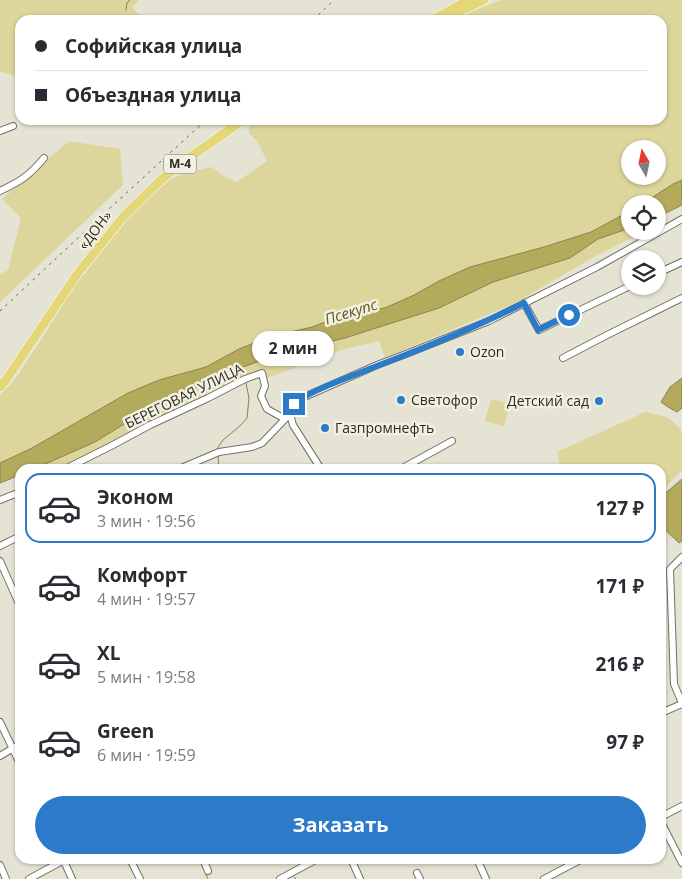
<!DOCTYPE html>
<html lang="ru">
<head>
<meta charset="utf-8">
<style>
  :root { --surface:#fff; --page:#f7f7f7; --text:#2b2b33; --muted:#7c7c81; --line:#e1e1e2; --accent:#2c7aca }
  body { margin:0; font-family:"Open Sans",sans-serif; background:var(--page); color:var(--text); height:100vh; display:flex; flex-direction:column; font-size:19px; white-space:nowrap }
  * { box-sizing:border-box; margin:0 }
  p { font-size:16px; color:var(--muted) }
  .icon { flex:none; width:28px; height:28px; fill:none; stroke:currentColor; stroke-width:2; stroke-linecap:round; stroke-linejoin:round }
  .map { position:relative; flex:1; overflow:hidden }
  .side { position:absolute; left:15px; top:464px; width:651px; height:400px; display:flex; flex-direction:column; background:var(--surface); border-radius:15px; box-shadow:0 1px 4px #0004 }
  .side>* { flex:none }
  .hud { position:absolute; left:15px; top:15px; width:652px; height:110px; border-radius:15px; box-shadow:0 1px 4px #0004; display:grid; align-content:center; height:110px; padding:0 20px; background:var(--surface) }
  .needle { width:32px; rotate:351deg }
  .tools { position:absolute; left:621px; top:140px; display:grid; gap:10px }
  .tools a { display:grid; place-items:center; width:45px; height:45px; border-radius:50%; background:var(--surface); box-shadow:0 1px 4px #0004; font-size:25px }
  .end { position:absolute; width:22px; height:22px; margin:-11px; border:6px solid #2c7aca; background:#fff; box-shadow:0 0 0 2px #fff }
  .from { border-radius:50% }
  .bubble { position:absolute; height:35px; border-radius:18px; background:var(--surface); box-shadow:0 1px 4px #0004; font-size:16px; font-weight:700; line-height:35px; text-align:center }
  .hud b { display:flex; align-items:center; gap:18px; height:48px; font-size:19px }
  .hud b+b { border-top:1px solid var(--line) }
  .hud i { width:12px; height:12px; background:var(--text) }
  ul { padding:9px 0 0; list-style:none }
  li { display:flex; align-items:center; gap:15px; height:70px; margin:0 10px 8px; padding:0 10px; border:2px solid transparent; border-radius:15px }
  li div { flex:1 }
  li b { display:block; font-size:19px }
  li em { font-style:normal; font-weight:700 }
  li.on { border-color:var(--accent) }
  li>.icon { width:45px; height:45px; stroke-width:1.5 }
  .primary-button { display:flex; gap:10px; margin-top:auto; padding:10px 20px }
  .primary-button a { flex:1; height:58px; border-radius:30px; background:var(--accent); color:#fff; font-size:20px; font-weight:700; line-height:58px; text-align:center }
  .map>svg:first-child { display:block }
</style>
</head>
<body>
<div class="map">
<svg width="682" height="879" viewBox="0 0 682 879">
  <rect width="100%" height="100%" fill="#e4e3d4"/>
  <path fill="#ddd69c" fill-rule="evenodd" d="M0 0H139L132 7 144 20H20V78L0 71Z
    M501 0H682V180L673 184 642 204H630V211L591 232 544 247 470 267 439 281 414 295 385 308 356 312 330 320 312 327 269 337 239 349 206 367 159 380 128 393 32 448 0 463V395L16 378 46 332 75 285 128 218 142 204 171 179 186 173 212 167 222 175 237 182 267 161 257 141 249 133V126L257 120H662V20H450ZM630 149H658V176H630Z
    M69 141 120 149 123 185 0 302V275L8 270 21 218 2 199Z
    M630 228V231H645L592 258 517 302 385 358 379 341 341 350 273 376 218 387 183 405 146 422 107 445 56 469H34L95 442 147 410 183 393 243 367 276 355 345 338 438 308 493 282 570 258 598 239Z
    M491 399 510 404 504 426 485 421Z
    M645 412 667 417 679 427 682 433V470L661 492V469H561L557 452Z"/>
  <path fill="#b3aa5c" stroke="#8a844c" d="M682 180V205L658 217V204H642L673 184Z
    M630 211V228L598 239 570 258 493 282 439 308 345 338 276 355 243 367 183 393 147 410 95 442 34 469H20V475L0 483V463L32 448 128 393 159 380 206 367 239 349 269 337 312 327 330 320 356 312 385 308 414 295 439 281 470 267 544 247 591 232Z
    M682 378V408L677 412 668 407 661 402 670 387Z
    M682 479V541L679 543 661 526V497Z"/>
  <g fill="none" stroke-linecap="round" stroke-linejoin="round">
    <path stroke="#8a844c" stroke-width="1" d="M126 10 127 3 130 0
      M243 368 244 376
      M217 449 223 440 241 425 247 418 249 398 246 383
      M218 455 219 469
      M199 859 208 879
      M294 877 296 879"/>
    <g stroke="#737264" stroke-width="8">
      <path id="minor" d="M0 131 13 126
        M0 191C21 181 29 176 44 158
        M658 273 682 262
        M524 303 539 330 630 286
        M563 358 607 335 682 298
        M290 414 293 425 321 469
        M65 469 111 446 150 425 208 398 245 379 262 373 265 386 261 396 267 409 285 419
        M179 469 219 452 252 447 262 443 290 414 294 404 302 398 377 365 406 354 489 321 597 267 682 219
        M401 469 452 441
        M0 500 20 492
        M0 546 20 536
        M682 557 670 569 674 684 682 703
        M0 561 20 606
        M661 713 682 704
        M0 722 20 764
        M0 756 20 744
        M661 817 682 806
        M661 822 682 863
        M63 859 72 879
        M130 859 140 879
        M203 859 208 871
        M351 859 360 879
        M477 859 486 879
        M0 865 6 879
        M417 873 420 879
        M29 879 66 859
        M280 879 317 859
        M544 879 582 859"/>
    </g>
    <g stroke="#fff" stroke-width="10">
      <path id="highway" d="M432 20 469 0
        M442 20 484 0
        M0 387 6 380 78 273 123 217 160 181 179 165 243 120"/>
    </g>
    <use href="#minor" stroke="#fff" stroke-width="6"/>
    <use href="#highway" stroke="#e3d779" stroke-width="9"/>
    <path stroke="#5d5d55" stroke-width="1" stroke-dasharray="2.5 5" stroke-linecap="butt" d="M313 20 334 0
      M0 311 97 220 206 120"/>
  </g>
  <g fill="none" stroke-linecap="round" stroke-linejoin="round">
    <path stroke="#2c7aca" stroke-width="6" d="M294 404C306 394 320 389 334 383 354 375 374 367 395 359 439 342 482 324 524 303L538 330 569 315"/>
  </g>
  <g fill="#2c7aca" stroke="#f2f0e1" stroke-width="2">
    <circle cx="460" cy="352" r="5"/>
    <circle cx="401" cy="400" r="5"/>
    <circle cx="599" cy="401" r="5"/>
    <circle cx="325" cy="428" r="5"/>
  </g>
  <g text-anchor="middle" stroke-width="5" stroke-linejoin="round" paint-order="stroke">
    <rect fill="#f2f0e1" stroke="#67675e" stroke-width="1" x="164" y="154.5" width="32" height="19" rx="4"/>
    <g font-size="12" font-weight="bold" fill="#2c2c26">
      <text x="180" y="168">М-4</text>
    </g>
    <g font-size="14" fill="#2c2c26" stroke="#f2f0e1">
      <text transform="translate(95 230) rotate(-52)" y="5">«ДОН»</text>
      <text transform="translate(184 396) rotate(-26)" y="5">БЕРЕГОВАЯ УЛИЦА</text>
    </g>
    <g font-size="14" fill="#2c2c26" stroke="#f2f0e1" text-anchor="start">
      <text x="470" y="357">Ozon</text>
      <text x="411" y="405">Светофор</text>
      <text x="589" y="406" text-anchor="end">Детский сад</text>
      <text x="335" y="433">Газпромнефть</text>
    </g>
    <g font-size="15" font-style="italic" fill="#60591f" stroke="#f2f0e1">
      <text transform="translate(351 312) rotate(-17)" y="5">Псекупс</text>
    </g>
  </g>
</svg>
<div class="tools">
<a><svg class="needle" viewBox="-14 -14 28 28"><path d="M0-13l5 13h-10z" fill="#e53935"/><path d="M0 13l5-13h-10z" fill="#7c7c81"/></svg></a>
<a><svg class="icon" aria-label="locate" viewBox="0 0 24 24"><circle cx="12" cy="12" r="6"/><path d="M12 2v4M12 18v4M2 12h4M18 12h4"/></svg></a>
<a><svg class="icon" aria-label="layers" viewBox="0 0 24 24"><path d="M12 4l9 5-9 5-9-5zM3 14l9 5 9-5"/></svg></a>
</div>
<i class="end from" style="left:569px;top:315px"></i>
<i class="end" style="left:294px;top:404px"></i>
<div class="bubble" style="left:252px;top:331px;width:82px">2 мин</div>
<div class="hud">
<b><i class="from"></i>Софийская улица</b>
<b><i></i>Объездная улица</b>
</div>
<section class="side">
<ul>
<li class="on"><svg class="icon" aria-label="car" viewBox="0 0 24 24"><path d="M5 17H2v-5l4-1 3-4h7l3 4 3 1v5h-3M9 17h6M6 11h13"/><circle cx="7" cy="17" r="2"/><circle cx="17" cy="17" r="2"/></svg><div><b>Эконом</b><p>3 мин · 19:56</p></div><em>127 ₽</em></li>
<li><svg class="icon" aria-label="car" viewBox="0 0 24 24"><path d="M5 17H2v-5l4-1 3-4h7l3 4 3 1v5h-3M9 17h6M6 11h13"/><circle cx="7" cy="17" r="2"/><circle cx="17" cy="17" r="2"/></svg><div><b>Комфорт</b><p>4 мин · 19:57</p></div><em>171 ₽</em></li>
<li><svg class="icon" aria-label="car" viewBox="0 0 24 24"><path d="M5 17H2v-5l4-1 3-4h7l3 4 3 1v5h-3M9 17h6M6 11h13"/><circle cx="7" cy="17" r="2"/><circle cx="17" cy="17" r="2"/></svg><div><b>XL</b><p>5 мин · 19:58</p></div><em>216 ₽</em></li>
<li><svg class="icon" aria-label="car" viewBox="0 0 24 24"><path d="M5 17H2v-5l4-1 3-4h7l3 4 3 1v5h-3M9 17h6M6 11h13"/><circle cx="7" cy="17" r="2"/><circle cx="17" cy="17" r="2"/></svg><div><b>Green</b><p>6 мин · 19:59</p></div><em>97 ₽</em></li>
</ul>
<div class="primary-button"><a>Заказать</a></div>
</section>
</div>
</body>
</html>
